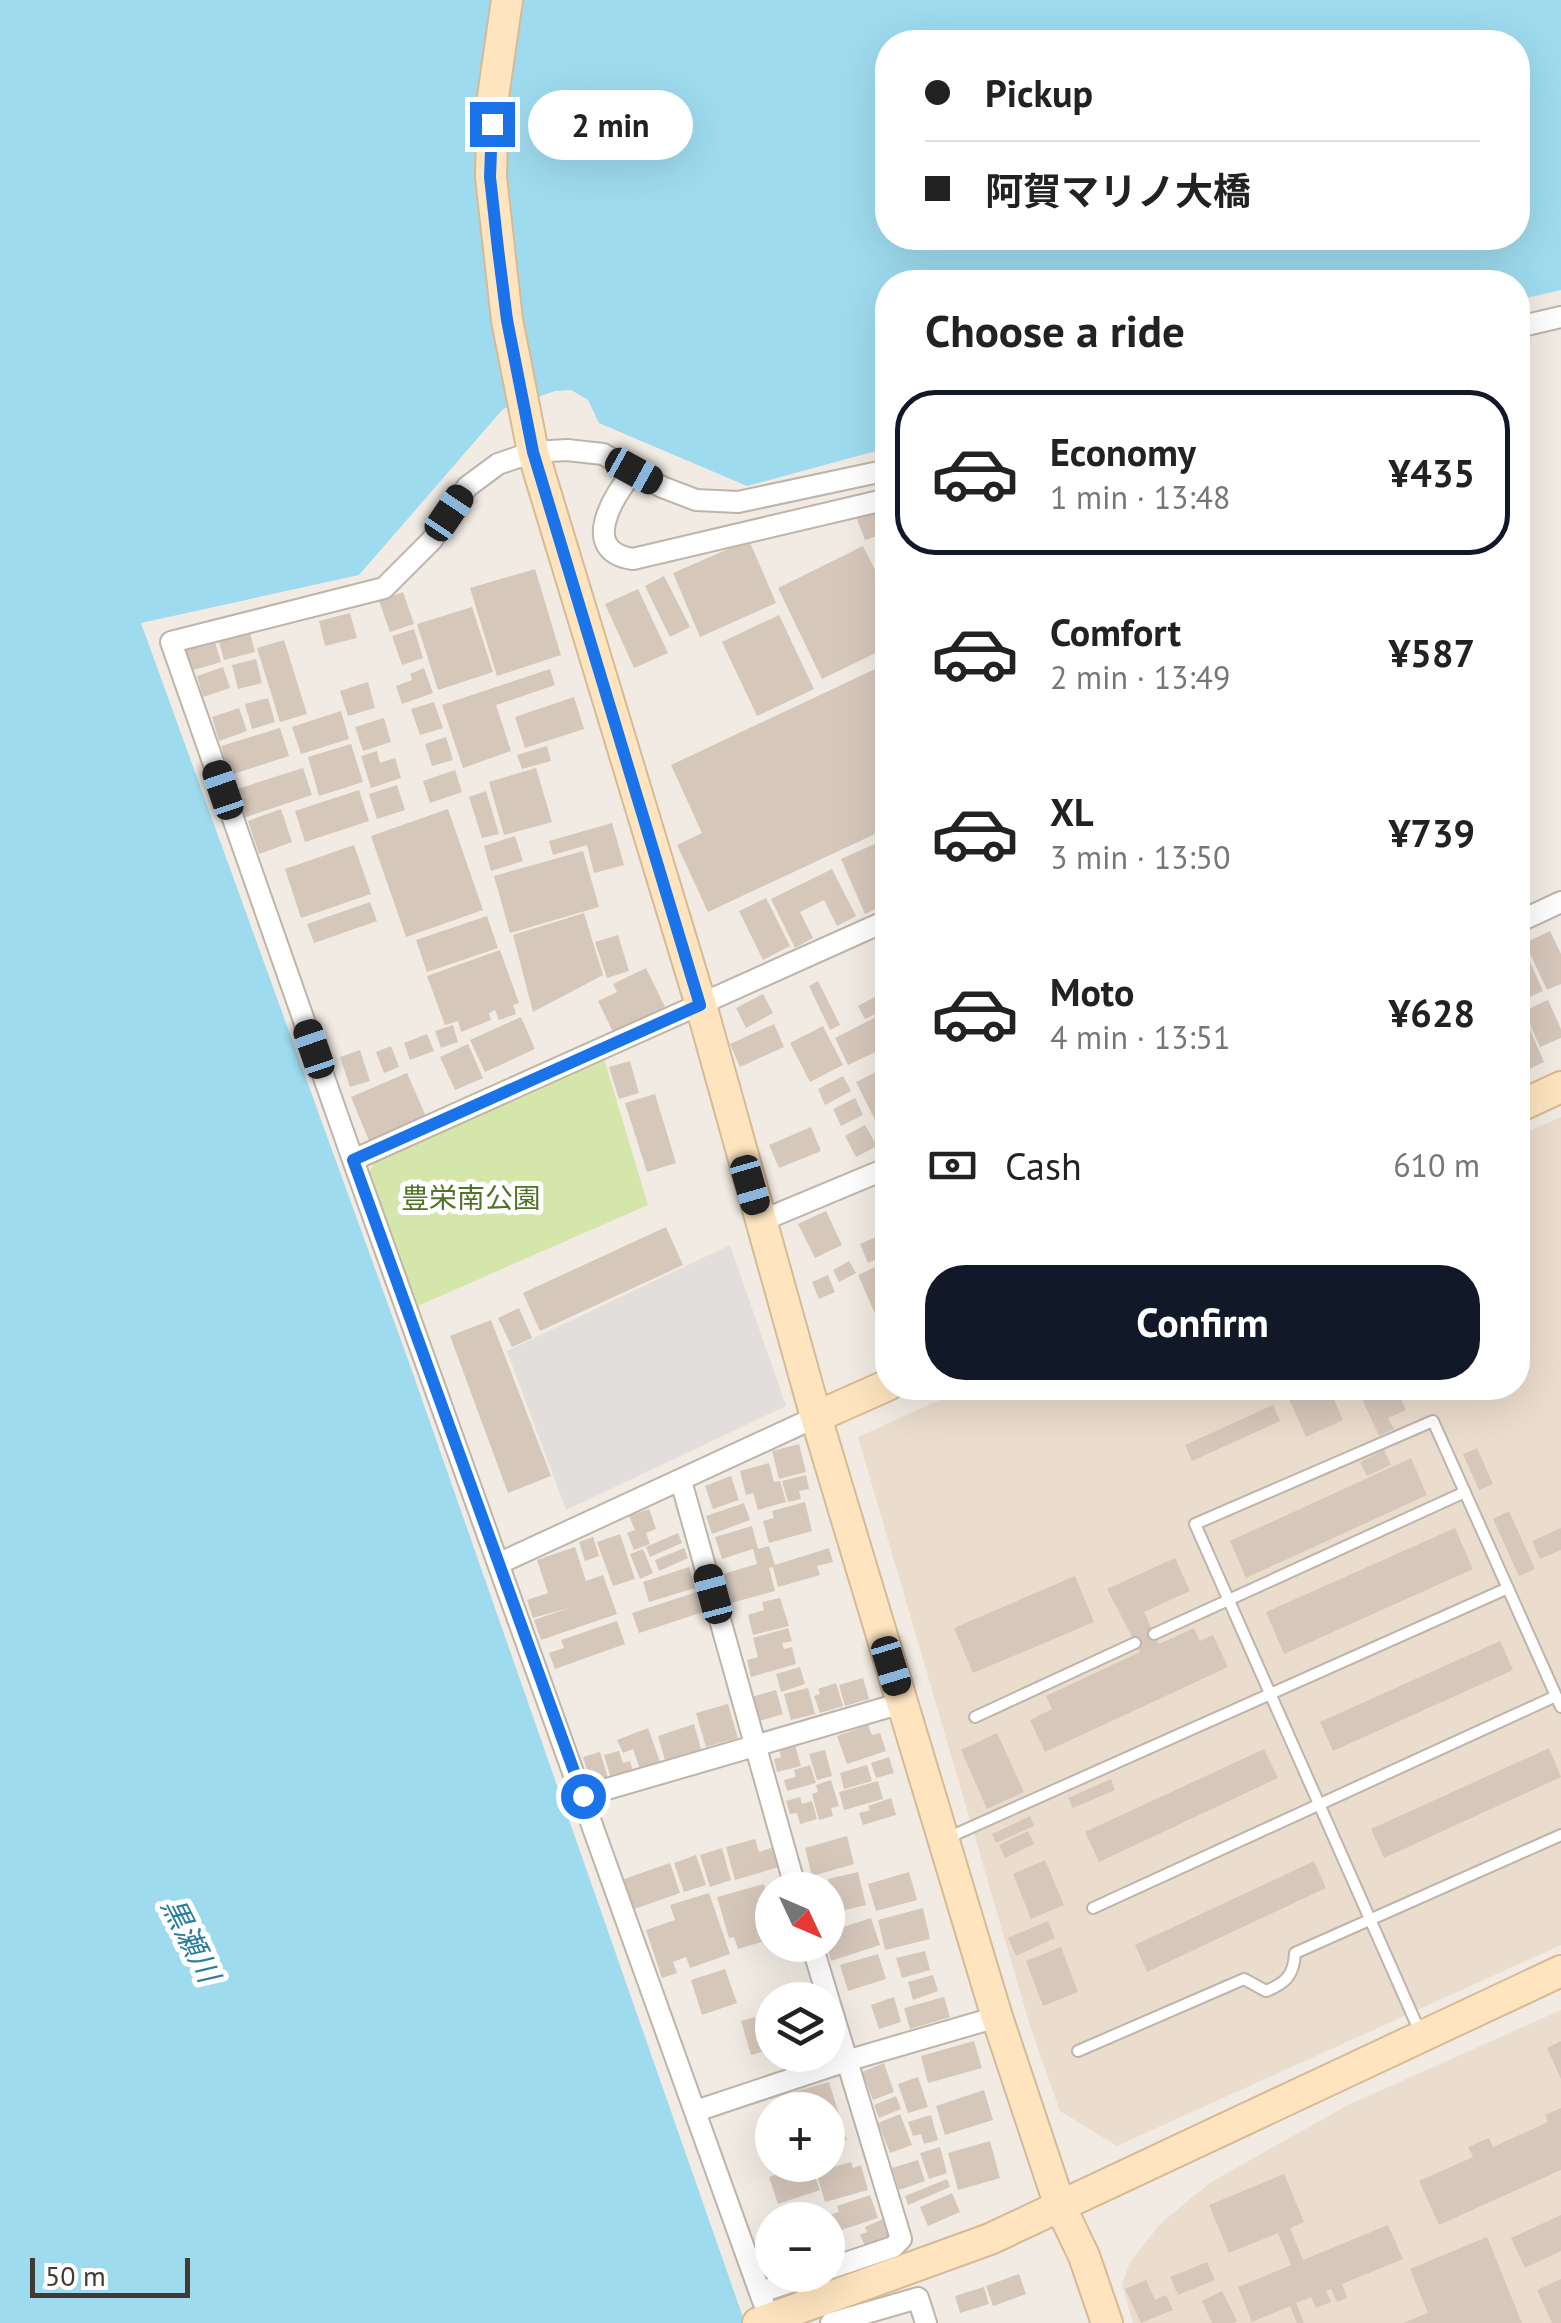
<!DOCTYPE html>
<html lang="en">
<head>
<meta charset="utf-8">
<style>
  :root { --surface:#fff; --page:#f6f6f6; --text:#222; --muted:#767676; --line:#e0e0e0; --accent:#111827 }
  body { margin:0; font-family:"PT Sans","Noto Sans JP",sans-serif; background:var(--page); color:var(--text); height:100vh; display:flex; flex-direction:column; font-size:38px; white-space:nowrap }
  * { box-sizing:border-box; margin:0 }
  p { font-size:32px; color:var(--muted) }
  .icon { flex:none; width:55px; height:55px; fill:none; stroke:currentColor; stroke-width:2; stroke-linecap:round; stroke-linejoin:round }
  .map { position:relative; flex:1; overflow:hidden }
  .side { position:absolute; left:875px; top:270px; width:655px; height:1130px; display:flex; flex-direction:column; background:var(--surface); border-radius:40px; box-shadow:0 10px 40px #0002 }
  .side>* { flex:none }
  .hud { position:absolute; left:875px; top:30px; width:655px; height:220px; border-radius:40px; box-shadow:0 10px 40px #0002; display:grid; align-content:center; height:220px; padding:0 50px; background:var(--surface) }
  .needle { width:65px; rotate:134deg }
  .controls { position:absolute; left:755px; top:1872px; display:grid; gap:20px }
  .controls a { display:grid; place-items:center; width:90px; height:90px; border-radius:50%; background:var(--surface); box-shadow:0 10px 40px #0002; font-size:50px }
  .scale { position:absolute; left:30px; bottom:25px; width:160px; box-sizing:border-box; padding-left:10px; border:5px solid #433a33; border-top:0; font-size:28px; line-height:35px; white-space:nowrap; color:#433a33; -webkit-text-stroke:8px #fff; paint-order:stroke }
  .end { position:absolute; width:45px; height:45px; margin:-22px; border:12px solid #1a73e8; background:#fff; box-shadow:0 0 0 5px #fff }
  .from { border-radius:50% }
  .bubble { position:absolute; height:70px; border-radius:35px; background:var(--surface); box-shadow:0 10px 40px #0002; font-size:32px; font-weight:800; line-height:70px; text-align:center }
  .car { position:absolute; width:30px; height:60px; margin:-30px -15px; border-radius:12px; box-shadow:0 0 8px 2px #0007; background:linear-gradient(#222 24%,#8ab4d8 0 40%,#222 0 76%,#8ab4d8 0 86%,#222 0) }
  .hud b { display:flex; align-items:center; gap:35px; height:95px; font-size:38px }
  .hud b+b { border-top:2px solid var(--line) }
  .hud i { width:25px; height:25px; background:var(--text) }
  ul { padding:0; list-style:none }
  li { display:flex; align-items:center; gap:30px; height:165px; margin:0 20px 15px; padding:0 30px; border:5px solid transparent; border-radius:40px }
  li div { flex:1 }
  li b { display:block; font-size:38px }
  li em { font-style:normal; font-weight:800 }
  li.selected { border-color:var(--accent) }
  li>.icon { width:90px; height:90px; stroke-width:1.5 }
  h2 { padding:0 50px; font-size:45px; line-height:120px }
  .pay { display:flex; align-items:center; gap:25px; height:110px; padding:0 50px; font-size:38px }
  .pay p { margin-inline-start:auto }
  .action { display:flex; gap:20px; margin-top:auto; padding:20px 50px }
  .action a { flex:1; height:115px; border-radius:40px; background:var(--accent); color:#fff; font-size:40px; font-weight:800; line-height:115px; text-align:center }
  .map>svg:first-child { display:block }
</style>
</head>
<body>
<div class="map">
<svg width="1561" height="2323" viewBox="0 0 1561 2323">
  <rect width="100%" height="100%" fill="#f1ebe3"/>
  <path fill="#ebddcd" d="M1561 1117V1945L1117 2146 1060 2111 1031 2029 858 1437 966 1388H1518V1136Z
    M1561 2010V2323H1133L1122 2284 1130 2262 1161 2223 1211 2182 1348 2105Z"/>
  <path fill="#d5e6ab" d="M604 1059 648 1205 413 1308 367 1176 380 1152Z"/>
  <path fill="#e2dedc" d="M730 1245 786 1406 566 1510 507 1351Z"/>
  <path fill="#9edbef" fill-rule="evenodd" d="M0 0H1561V290L1518 300V282H888L887 448 747 486 599 423 588 400 571 390 555 391 503 409 359 575 141 623 411 1368 745 2323H0ZM888 42H1518V238H888Z"/>
  <path fill="#d6c7bb" d="M875 512 883 534 865 540 857 519Z
    M749 540 776 603 700 637 673 573Z
    M863 546 888 596V647L822 679 778 588Z
    M535 569 561 655 497 676 470 588Z
    M664 576 690 627 670 637 645 586Z
    M638 589 668 653 634 668 605 604Z
    M403 592 414 624 390 632 379 601Z
    M472 607 493 672 438 690 417 624Z
    M350 613 357 638 325 646 319 621Z
    M779 615 814 689 757 716 722 642Z
    M249 629 255 652 224 660 218 638Z
    M414 629 423 658 402 665 392 636Z
    M214 639 221 662 190 671 183 648Z
    M284 640 307 714 280 722 257 648Z
    M256 659 262 683 238 689 232 665Z
    M888 663V828L708 912 677 845 702 833 671 765Z
    M223 667 230 688 203 697 197 676Z
    M424 668 433 693 402 704 396 686 412 680 410 674Z
    M550 669 555 685 496 705 511 751 463 768 442 705Z
    M368 682 375 708 348 716 340 691Z
    M574 697 584 729 525 748 515 717Z
    M268 698 275 722 252 729 245 704Z
    M434 702 443 728 420 735 411 709Z
    M239 708 247 731 219 741 212 717Z
    M341 711 349 739 301 754 292 727Z
    M384 718 391 742 363 751 355 727Z
    M280 728 289 756 230 775 221 746Z
    M446 737 453 760 432 766 425 744Z
    M351 744 363 782 319 796 308 757Z
    M547 746 551 761 522 769 517 755Z
    M377 751 380 763 395 758 401 778 371 788 361 756Z
    M303 768 312 795 243 818 234 790Z
    M536 768 552 822 504 835 489 782Z
    M455 770 462 792 430 803 423 781Z
    M397 785 405 810 377 819 369 794Z
    M359 790 369 821 305 842 295 811Z
    M486 791 499 834 482 838 469 797Z
    M281 809 292 842 259 854 248 821Z
    M448 809 483 910 406 937 371 836Z
    M612 823 624 865 594 873 587 845 553 855 549 841Z
    M515 836 523 861 491 871 484 846Z
    M886 839 888 904 865 914 841 859Z
    M354 845 371 894 301 918 285 869Z
    M583 851 599 907 510 933 494 876Z
    M832 869 856 916 837 926 824 900 800 912 813 938 795 948 771 899Z
    M766 898 790 946 763 960 739 911Z
    M370 902 377 921 314 943 307 924Z
    M584 913 603 975 533 1012 513 935Z
    M487 916 498 948 427 972 416 940Z
    M1550 931 1561 954V984L1547 990 1525 943Z
    M618 935 629 971 607 978 595 942Z
    M1522 944 1543 991 1520 1001 1518 994V946Z
    M500 950 519 1003 513 1005 516 1014 499 1020 495 1010 489 1013 491 1020 461 1032 458 1021 445 1025 427 976Z
    M646 968 665 1007 613 1032 598 1001 617 992 613 984Z
    M818 981 840 1025 830 1030 809 986Z
    M886 991 888 1008 865 1019 858 1006Z
    M763 994 773 1013 746 1028 736 1008Z
    M1548 1000 1561 1029V1038L1540 1047 1524 1011Z
    M1518 1001 1544 1062 1519 1074 1518 1070Z
    M888 1011V1046L848 1065 835 1038Z
    M521 1017 535 1049 485 1072 470 1040Z
    M774 1024 784 1047 740 1067 730 1044Z
    M453 1025 458 1042 441 1048 435 1031Z
    M823 1026 843 1065 810 1082 790 1043Z
    M427 1034 434 1051 410 1060 404 1043Z
    M468 1044 483 1078 455 1090 440 1057Z
    M391 1046 399 1067 384 1073 376 1052Z
    M360 1050 370 1081 350 1087 340 1057Z
    M630 1061 639 1093 619 1099 609 1067Z
    M878 1071 888 1089V1136L884 1138 856 1082Z
    M407 1073 427 1119 370 1143 351 1097Z
    M843 1076 851 1091 825 1105 818 1089Z
    M655 1094 676 1163 647 1172 625 1103Z
    M855 1098 863 1115 841 1126 833 1109Z
    M865 1125 877 1146 856 1157 845 1136Z
    M811 1127 821 1151 779 1168 769 1145Z
    M826 1211 842 1245 815 1258 798 1224Z
    M666 1227 683 1265 540 1331 523 1293Z
    M888 1232V1254L868 1263 860 1244Z
    M849 1261 856 1273 839 1282 833 1270Z
    M888 1261V1313L877 1318 858 1275Z
    M828 1275 835 1292 819 1299 812 1282Z
    M519 1308 532 1338 512 1347 498 1318Z
    M491 1320 551 1476 508 1493 450 1336Z
    M1314 1388H1329L1343 1420 1306 1437 1289 1399Z
    M1357 1388H1396L1406 1410 1388 1418 1394 1429 1379 1436Z
    M1273 1405 1280 1421 1192 1461 1185 1445Z
    M799 1444 806 1472 779 1479 772 1451Z
    M1477 1448 1493 1484 1479 1490 1463 1454Z
    M1384 1450 1391 1465 1367 1476 1360 1462Z
    M1411 1458 1427 1495 1246 1578 1230 1541Z
    M769 1463 774 1482 780 1481 786 1502 758 1510 753 1493 746 1495 740 1471Z
    M806 1475 809 1489 799 1491 801 1499 788 1502 782 1481Z
    M731 1476 739 1500 713 1509 705 1486Z
    M805 1502 812 1531 769 1543 763 1521 774 1518 772 1511Z
    M744 1503 750 1520 712 1534 706 1516Z
    M649 1509 656 1529 646 1533 650 1544 634 1550 627 1533 635 1530 629 1516Z
    M1509 1511 1535 1569 1519 1576 1493 1519Z
    M752 1526 758 1549 769 1546 775 1565 829 1548 833 1562 817 1566 820 1575 778 1587 773 1567 769 1568 775 1591 731 1603 723 1574 757 1564 753 1549 722 1559 715 1537Z
    M1455 1528 1473 1569 1284 1654 1266 1612Z
    M1561 1528V1550L1540 1559 1532 1541Z
    M678 1533 682 1543 650 1557 646 1547Z
    M620 1534 635 1579 613 1586 597 1542Z
    M593 1537 599 1556 585 1561 579 1542Z
    M575 1547 586 1581 603 1575 617 1614 541 1640 534 1620 572 1607 533 1618 527 1600 548 1593 537 1560Z
    M684 1548 688 1558 659 1571 655 1560Z
    M643 1549 653 1573 640 1579 630 1554Z
    M1175 1558 1190 1591 1144 1612 1159 1644 1194 1628 1200 1641 1213 1635 1228 1667 1045 1752 1030 1720 1052 1709 1046 1696 1140 1652 1107 1589Z
    M689 1567 695 1588 649 1602 643 1582Z
    M1075 1576 1094 1622 973 1673 954 1628Z
    M700 1591 706 1611 639 1633 632 1613Z
    M780 1598 789 1626 753 1635 748 1615 764 1610 762 1602Z
    M617 1621 625 1644 555 1669 549 1653 564 1648 561 1640Z
    M788 1628 792 1641 782 1643 784 1649 792 1647 796 1664 751 1677 747 1660 758 1657 753 1638Z
    M1500 1641 1513 1670 1333 1751 1320 1722Z
    M800 1667 805 1684 781 1692 776 1674Z
    M863 1678 869 1699 845 1706 839 1685Z
    M836 1683 843 1706 820 1713 814 1696 820 1694 818 1689Z
    M808 1688 815 1714 791 1720 784 1694Z
    M776 1690 783 1714 759 1721 752 1697Z
    M728 1704 738 1738 706 1747 696 1713Z
    M694 1724 701 1749 665 1760 658 1736Z
    M868 1725 872 1735 880 1733 886 1751 847 1764 837 1736Z
    M648 1728 660 1762 640 1769 633 1749 623 1753 617 1740Z
    M997 1733 1024 1792 987 1809 961 1750Z
    M795 1745 801 1766 777 1772 774 1759 781 1757 779 1749Z
    M1549 1748 1561 1777 1384 1858 1371 1829Z
    M1264 1749 1278 1778 1099 1862 1085 1832Z
    M825 1750 832 1776 817 1780 809 1754Z
    M619 1751 623 1763 630 1761 633 1771 611 1778 604 1755Z
    M600 1752 609 1781 599 1784 597 1778 590 1780 583 1757Z
    M889 1757 894 1773 876 1778 871 1763Z
    M810 1765 816 1783 787 1791 784 1780 796 1777 794 1770Z
    M867 1765 872 1781 844 1789 840 1773Z
    M1111 1779 1115 1790 1073 1808 1068 1798Z
    M831 1780 839 1806 831 1808 833 1816 819 1820 812 1794 818 1792 816 1785Z
    M878 1781 883 1799 844 1810 839 1792Z
    M800 1797 802 1804 812 1801 817 1819 800 1824 797 1813 790 1814 786 1801Z
    M891 1798 896 1815 863 1825 859 1813 870 1810 868 1806Z
    M1030 1816 1034 1826 996 1843 992 1834Z
    M1028 1831 1034 1844 1005 1858 999 1845Z
    M847 1836 854 1864 812 1876 805 1848Z
    M755 1839 759 1852 774 1847 779 1867 735 1880 726 1847Z
    M722 1848 731 1880 710 1887 700 1855Z
    M696 1855 706 1885 684 1892 674 1863Z
    M1045 1860 1064 1905 1031 1919 1013 1874Z
    M1314 1861 1326 1888 1147 1972 1135 1945Z
    M670 1863 680 1893 634 1909 624 1879Z
    M858 1872 866 1905 837 1912 828 1879Z
    M909 1872 917 1900 876 1911 868 1884Z
    M764 1884 772 1912V1939L738 1949 734 1937 729 1938 717 1897Z
    M709 1893 730 1954 690 1968 686 1957 673 1962 677 1973 662 1978 646 1930 675 1920 670 1905Z
    M923 1908 930 1939 885 1950 878 1920Z
    M871 1918 880 1945 831 1961 826 1945 828 1932Z
    M1048 1921 1055 1938 1016 1956 1008 1938Z
    M1061 1947 1078 1992 1043 2006 1026 1961Z
    M925 1951 930 1970 902 1978 896 1958Z
    M878 1954 886 1979 848 1991 840 1965Z
    M725 1969 737 2003 702 2015 691 1980Z
    M933 1975 938 1991 913 2000 908 1982Z
    M894 1997 901 2022 879 2029 871 2005Z
    M944 1997 950 2017 910 2029 904 2008Z
    M755 2017 765 2051 751 2055 741 2021Z
    M974 2041 982 2068 928 2083 921 2056Z
    M1561 2041V2079L1547 2048Z
    M884 2063 894 2092 873 2100 862 2072Z
    M918 2077 928 2107 908 2113 898 2084Z
    M829 2082 847 2140 828 2146V2110H800L794 2092Z
    M984 2090 993 2120 945 2135 936 2106Z
    M896 2096 901 2109 879 2118 874 2105Z
    M1561 2108V2170L1439 2225 1419 2181 1473 2157 1468 2147 1489 2138 1493 2147 1548 2122 1545 2115Z
    M900 2114 912 2145 890 2153 878 2123Z
    M931 2115 938 2140 924 2144 921 2134 913 2136 908 2122Z
    M990 2141 1000 2178 958 2190 948 2153Z
    M940 2147 947 2173 929 2179 920 2153Z
    M918 2160 925 2181 899 2190 892 2168Z
    M851 2162 853 2168 861 2165 868 2190 825 2202 816 2172Z
    M803 2165H811L820 2190 778 2204 769 2177Z
    M1284 2174 1304 2222 1290 2228 1303 2260 1388 2225 1403 2259 1342 2284 1347 2298 1337 2302 1331 2289 1326 2291 1331 2302 1316 2308 1311 2297 1296 2303 1304 2323H1297L1290 2306 1252 2322 1238 2287 1291 2265 1278 2233 1229 2253 1209 2205Z
    M947 2179 950 2187 908 2205 905 2196Z
    M952 2193 960 2212 928 2226 920 2207Z
    M870 2195 878 2218 829 2234 828 2220 824 2217 839 2212 837 2206Z
    M815 2205 820 2220H773L772 2219Z
    M1561 2215V2251L1525 2268 1511 2238Z
    M887 2217 895 2235 866 2248 860 2235 867 2232 865 2227Z
    M1487 2237 1522 2323H1403L1428 2313 1410 2269Z
    M1207 2262 1215 2280 1178 2295 1170 2277Z
    M1019 2274 1026 2294 993 2306 986 2286Z
    M1561 2279V2323H1552L1537 2290Z
    M1146 2280 1155 2300 1166 2295 1173 2310 1141 2323 1125 2289Z
    M984 2287 989 2304 960 2313 955 2296Z
    M1222 2291 1237 2321 1233 2323H1212L1202 2301Z"/>
  <g fill="none" stroke-linecap="round" stroke-linejoin="round">
    <g stroke="#bfb4a9" stroke-width="14">
      <path id="lane" d="M1154 1634 1465 1492
        M975 1717 1135 1643
        M945 1839 1508 1588
        M1093 1908 1556 1696
        M1420 2032 1195 1524 1433 1421 1561 1707
        M1078 2051 1244 1979 1266 1991C1286 1983 1294 1975 1295 1953L1561 1835"/>
    </g>
    <g stroke="#bfb4a9" stroke-width="24">
      <path id="street" d="M1518 327 1561 317
        M634 471C614 495 578 551 633 559L888 499
        M1518 922 1561 902
        M353 1160 888 920
        M761 1221 888 1168
        M681 1481 796 1890
        M500 1563 816 1417
        M583 1796 902 1703
        M812 1945 901 2239 893 2247 828 2269
        M696 2111 846 2061 997 2017
        M761 2292 811 2275
        M763 2301 353 1160 171 642 384 588 432 540 467 487 498 464 533 452 567 450 603 454 662 487 696 500 738 502 888 470
        M831 2323 918 2298 926 2323"/>
    </g>
    <g stroke="#d5ba95" stroke-width="34">
      <path id="secondary" d="M507 0 493 97 491 177 507 320 533 452 701 1005 816 1417 997 2017 1060 2206 1084 2256 1107 2323
        M1518 1107 1561 1087
        M816 1417 888 1385
        M758 2323 990 2239 1561 1971"/>
    </g>
    <use href="#lane" stroke="#fff" stroke-width="10"/>
    <use href="#street" stroke="#fff" stroke-width="20"/>
    <use href="#secondary" stroke="#fee5c0" stroke-width="30"/>
  </g>
  <g fill="none" stroke-linecap="round" stroke-linejoin="round">
    <path stroke="#1a73e8" stroke-width="12" d="M492 124 490 177 498 249 507 320 533 452 700 1005 353 1160 583 1796"/>
  </g>
  <g text-anchor="middle" stroke-width="10" stroke-linejoin="round" paint-order="stroke">
    <g font-size="28" fill="#507328" stroke="#fff">
      <text x="471" y="1208">豊栄南公園</text>
    </g>
    <g font-size="30" font-style="italic" fill="#2b7f9d" stroke="#fff">
      <text transform="translate(190 1940) rotate(63)" y="10">黒瀬川</text>
    </g>
  </g>
</svg>
<div class="controls">
<a><svg class="needle" viewBox="-14 -14 28 28"><path d="M0-13l5 13h-10z" fill="#e53935"/><path d="M0 13l5-13h-10z" fill="#767676"/></svg></a>
<a><svg class="icon" aria-label="layers" viewBox="0 0 24 24"><path d="M12 4l9 5-9 5-9-5zM3 14l9 5 9-5"/></svg></a>
<a>+</a>
<a>−</a>
</div>
<div class="scale">50 m</div>
<i class="end from" style="left:583px;top:1796px"></i>
<i class="end" style="left:492px;top:124px"></i>
<div class="bubble" style="left:528px;top:90px;width:165px">2 min</div>
<i class="car" style="left:634px;top:471px;rotate:119deg"></i>
<i class="car" style="left:449px;top:513px;rotate:34deg"></i>
<i class="car" style="left:223px;top:790px;rotate:341deg"></i>
<i class="car" style="left:314px;top:1049px;rotate:341deg"></i>
<i class="car" style="left:750px;top:1185px;rotate:164deg"></i>
<i class="car" style="left:713px;top:1594px;rotate:345deg"></i>
<i class="car" style="left:891px;top:1666px;rotate:163deg"></i>
<div class="hud">
<b><i class="from"></i>Pickup</b>
<b><i></i>阿賀マリノ大橋</b>
</div>
<section class="side">
<h2>Choose a ride</h2>
<ul>
<li class="selected"><svg class="icon" aria-label="car" viewBox="0 0 24 24"><path d="M5 17H2v-5l4-1 3-4h7l3 4 3 1v5h-3M9 17h6M6 11h13"/><circle cx="7" cy="17" r="2"/><circle cx="17" cy="17" r="2"/></svg><div><b>Economy</b><p>1 min · 13:48</p></div><em>¥435</em></li>
<li><svg class="icon" aria-label="car" viewBox="0 0 24 24"><path d="M5 17H2v-5l4-1 3-4h7l3 4 3 1v5h-3M9 17h6M6 11h13"/><circle cx="7" cy="17" r="2"/><circle cx="17" cy="17" r="2"/></svg><div><b>Comfort</b><p>2 min · 13:49</p></div><em>¥587</em></li>
<li><svg class="icon" aria-label="car" viewBox="0 0 24 24"><path d="M5 17H2v-5l4-1 3-4h7l3 4 3 1v5h-3M9 17h6M6 11h13"/><circle cx="7" cy="17" r="2"/><circle cx="17" cy="17" r="2"/></svg><div><b>XL</b><p>3 min · 13:50</p></div><em>¥739</em></li>
<li><svg class="icon" aria-label="car" viewBox="0 0 24 24"><path d="M5 17H2v-5l4-1 3-4h7l3 4 3 1v5h-3M9 17h6M6 11h13"/><circle cx="7" cy="17" r="2"/><circle cx="17" cy="17" r="2"/></svg><div><b>Moto</b><p>4 min · 13:51</p></div><em>¥628</em></li>
</ul>
<div class="pay"><svg class="icon" aria-label="cash" viewBox="0 0 24 24"><path d="M3 7h18v10H3z"/><circle cx="12" cy="12" r="2"/></svg>Cash<p>610 m</p></div>
<div class="action"><a>Confirm</a></div>
</section>
</div>
</body>
</html>
